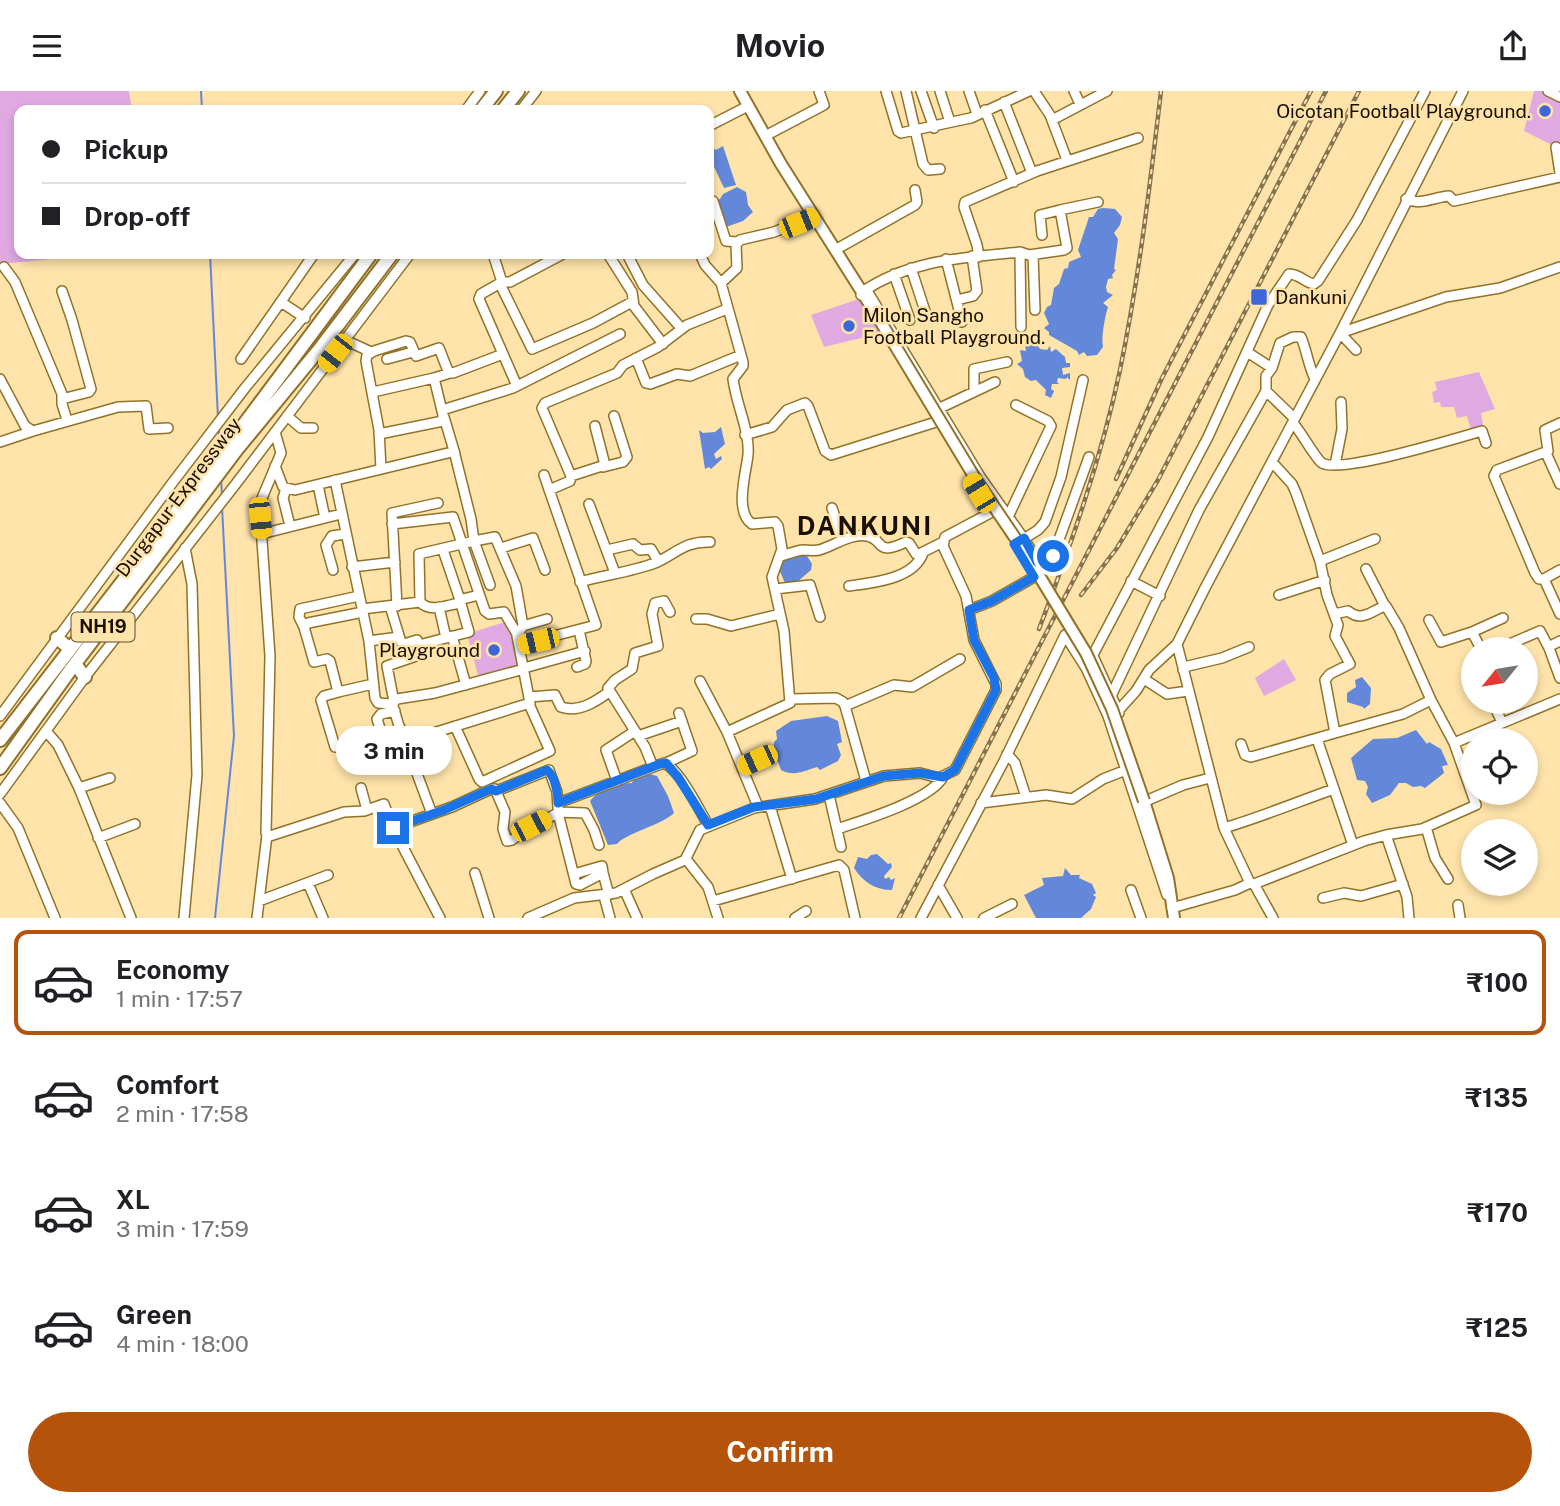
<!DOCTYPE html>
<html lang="en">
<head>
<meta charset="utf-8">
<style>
  :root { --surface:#fff; --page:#f2f2f2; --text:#202124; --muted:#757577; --line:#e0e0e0; --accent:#b45309 }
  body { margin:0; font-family:"Public Sans",sans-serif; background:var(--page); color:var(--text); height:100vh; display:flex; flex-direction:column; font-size:26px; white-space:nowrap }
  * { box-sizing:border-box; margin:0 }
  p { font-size:23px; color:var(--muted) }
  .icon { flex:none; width:38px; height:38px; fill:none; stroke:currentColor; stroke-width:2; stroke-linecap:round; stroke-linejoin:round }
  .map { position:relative; height:827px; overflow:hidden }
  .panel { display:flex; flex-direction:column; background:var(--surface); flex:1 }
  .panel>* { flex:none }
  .hud { position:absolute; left:14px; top:14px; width:700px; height:154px; border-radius:14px; box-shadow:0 4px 10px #0003; display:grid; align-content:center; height:154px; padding:0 28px; background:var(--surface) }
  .needle { width:46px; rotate:240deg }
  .tools { position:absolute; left:1461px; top:546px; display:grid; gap:14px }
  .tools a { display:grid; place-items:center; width:77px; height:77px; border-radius:50%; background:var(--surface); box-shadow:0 4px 10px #0003; font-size:35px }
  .end { position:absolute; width:32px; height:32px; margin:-16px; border:9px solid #1a73e8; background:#fff; box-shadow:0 0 0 4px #fff }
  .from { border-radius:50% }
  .bubble { position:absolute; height:49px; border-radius:24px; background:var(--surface); box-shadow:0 4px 10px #0003; font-size:23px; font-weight:700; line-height:49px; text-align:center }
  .car { position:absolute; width:21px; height:42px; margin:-21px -10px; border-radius:9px; box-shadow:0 0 5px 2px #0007; background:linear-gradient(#f5c518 24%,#345 0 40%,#f5c518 0 76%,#345 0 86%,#f5c518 0) }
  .hud b { display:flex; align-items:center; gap:24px; height:66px; font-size:26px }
  .hud b+b { border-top:2px solid var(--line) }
  .hud i { width:18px; height:18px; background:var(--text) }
  ul { padding:12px 0 0; list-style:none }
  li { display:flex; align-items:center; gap:21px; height:105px; margin:0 14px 10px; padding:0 14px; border:4px solid transparent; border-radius:14px }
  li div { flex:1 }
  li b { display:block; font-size:26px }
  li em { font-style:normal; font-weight:700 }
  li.active { border-color:var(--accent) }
  li>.icon { width:63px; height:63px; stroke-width:1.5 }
  .button { display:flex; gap:14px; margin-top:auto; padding:14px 28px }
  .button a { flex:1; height:80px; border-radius:42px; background:var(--accent); color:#fff; font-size:28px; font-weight:700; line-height:80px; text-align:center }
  header { display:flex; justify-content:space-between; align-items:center; height:91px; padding:0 28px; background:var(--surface); font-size:32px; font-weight:700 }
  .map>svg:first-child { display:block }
</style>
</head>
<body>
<header><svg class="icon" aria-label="menu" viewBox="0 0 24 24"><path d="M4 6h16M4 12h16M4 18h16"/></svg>Movio<svg class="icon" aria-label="share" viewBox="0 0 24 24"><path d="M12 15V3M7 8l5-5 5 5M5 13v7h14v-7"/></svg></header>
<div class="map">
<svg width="1560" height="827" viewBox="0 0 1560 827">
  <rect width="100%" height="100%" fill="#fee3aa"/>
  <path fill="#e0a9e2" d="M0 0H129L132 19H19V163H104L0 173Z
    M1534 0H1560V58L1524 40Z
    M865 206 886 241 824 256 811 224Z
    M1479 281 1495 318 1481 322 1484 339 1472 343 1467 325 1457 327 1454 316H1441L1440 311 1434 312 1432 301 1437 299 1435 291Z
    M508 530 521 575 479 588 467 543Z
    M1284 568 1296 589 1264 605 1255 587Z"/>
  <path fill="#6488d9" d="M709 54 716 59 723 55 736 94 724 97 709 65Z
    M737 96 746 101 748 114 753 121 743 130 726 136 716 109 720 108 723 103Z
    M1103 117 1115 118 1122 126 1120 134 1114 142 1118 148 1114 178 1116 179 1112 184 1113 187 1108 188 1106 196 1107 201 1113 204 1103 212 1108 216C1105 226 1101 245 1103 256L1097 264 1087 265 1084 261 1079 264 1077 260 1049 244V241L1044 237 1049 233 1044 222 1047 216 1051 214 1054 197 1059 193 1064 178 1068 177 1069 171 1081 166 1078 159 1089 126H1093L1098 118Z
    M1035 246V250L1040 258 1047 259 1050 255 1051 261 1056 258 1065 266 1066 272H1070V276L1062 277 1063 284 1070 282V289L1067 286 1066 288 1058 287 1057 291 1059 293H1052L1051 298 1054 300 1051 307 1045 304 1046 299 1036 289 1031 290 1025 286 1023 278 1017 273 1022 270 1020 259 1026 260 1025 253 1031 254Z
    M721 336 725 353 714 363 716 368 721 365 722 368 711 378 709 376 705 378 699 339 703 342 715 341Z
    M804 460 812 473 811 479 796 492H785L778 476 784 469Z
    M1362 586 1371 597 1370 613 1364 618 1363 616 1347 611V602L1356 596 1355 589Z
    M827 625 838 630 842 651 837 653 841 664 838 670 820 679 817 676C804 680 794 686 781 679L774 660V651L777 648 776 640 791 630Z
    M1416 639 1427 653 1429 651 1441 658 1448 674 1442 675 1444 682 1425 697 1421 695 1413 696 1406 692H1399L1390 704 1372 712 1366 703 1368 696 1365 690 1357 689 1351 667 1373 648 1397 647Z
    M646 682 657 685 668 705 674 722C662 734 624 743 617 753L608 754 590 710C599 698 618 692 632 692L633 689Z
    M877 763 888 773 891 772 892 776 884 785 885 788 889 786 891 789 895 787 892 799C875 799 863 791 854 777L858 766 867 768 871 764Z
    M1065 777 1071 784H1080L1079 787 1092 793 1096 802 1093 804 1096 806 1091 818 1081 827H1036L1024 804 1044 794 1042 787 1063 785Z"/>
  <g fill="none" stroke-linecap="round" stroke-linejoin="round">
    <path stroke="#6488d9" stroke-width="2" d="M201 0 202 19
      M210 163 218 327
      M219 339V355
      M221 388 222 404
      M215 827 234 645 222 416"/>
    <g stroke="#917228" stroke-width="12">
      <path id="minor" d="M886 0 898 40 901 42 947 32 949 28 940 0
        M906 0 923 73 928 79 940 78
        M921 0 934 37
        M969 0 977 23
        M1034 0 1050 24 1067 69
        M1074 0 1080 13
        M1548 0 1560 6
        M1004 11 1032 82
        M466 19 480 0
        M521 19 536 0
        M985 19 1014 91
        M1052 29 1107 0
        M947 32 971 27 1029 0
        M709 35 748 15
        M765 45 824 14 819 0
        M1560 58 1556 56 1560 82
        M1406 108C1420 115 1434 106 1449 105L1454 110 1560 86
        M713 110 726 150 737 151
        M1042 144 1040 124 1060 119
        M835 159 915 114 917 111 915 99
        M1020 161 1021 236
        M493 163 502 191 481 203 479 208 517 295
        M608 163 632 201 634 215 663 253
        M627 163 643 194 682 238
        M700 163 705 174 721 192
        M1033 164 1035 219
        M979 166 977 154 964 116 965 111 1037 80 1138 47
        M946 168 962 231
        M4 176 15 191 52 279 62 303V313L67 329
        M911 177 925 220
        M894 183 910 229
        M502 191H510L563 163
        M500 193 532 258 593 232 632 211
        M866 198 981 387 1024 448 1039 472 1044 473 1053 465 1089 366
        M62 200 72 229 91 298 89 301 62 308
        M861 204 862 201C910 168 964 167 1020 161L1029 164 1064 159 1067 157 1060 119 1098 111
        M957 209 973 205 977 200 972 165
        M281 211 305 227
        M1340 242 1446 206 1500 197 1560 176
        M1340 242 1356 259
        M345 249 371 261
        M1247 261 1272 277 1280 252 1293 246H1301C1307 260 1308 274 1315 288
        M636 267 646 292 650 293 677 283 690 285 741 264
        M241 268 314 163
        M387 268 413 261
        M0 288 25 335 33 340 118 316 146 315 149 338 168 337
        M1266 300 1294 327
        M373 301 434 287
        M974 301V278L1007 271
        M940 317 995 291
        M442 319 513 297 620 243
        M287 325 301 337H313
        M444 326 455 363
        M1293 332C1302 342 1315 367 1322 372 1341 383 1457 347 1482 340L1486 352
        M1560 332 1545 339 1548 360 1497 379 1494 385 1535 482 1539 488H1544L1560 523
        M275 341 281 362 262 407 260 421 270 565 266 742 270 745 344 721 364 720 384 713 393 737 440 827
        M379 343 443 330V324L434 287 450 282
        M745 344 772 336 787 319 805 312 808 315 825 360 831 364 936 331
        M0 351 33 340
        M1546 362 1560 393
        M1335 374 1342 338 1341 311
        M275 375 283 396 295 399 452 361 455 364 471 428 474 450 419 463 420 511 362 518
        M603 376 623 371 627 366 614 325
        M381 378 379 339 366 270 367 264 374 260 406 250 410 251 416 265 439 257 448 280 453 282 503 263
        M571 385 605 374 595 335
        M335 389 369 550 375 607 378 612 391 613 393 615 399 635 410 653 413 672 432 723
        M318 394 325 427
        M286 398 283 407 290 435
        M549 399 570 390 571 385 542 317 545 312 617 282 623 274 658 256 687 234 727 218
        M589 413 615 482
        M832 417 843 449
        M1008 426 1051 335 1048 330 1016 314
        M392 433 453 426 485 520 489 523 504 521 517 543
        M261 443 341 423
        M1022 449 1038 439 1045 431 1061 386 1083 289
        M501 457 533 447 545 479
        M443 459 459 506 463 508 479 504
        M607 459 633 453 640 459 651 458 658 470
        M781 465C788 463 795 460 803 459 808 459 814 460 819 459 834 455 850 442 867 445 885 448 874 466 906 451L909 452 916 463H919L943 451
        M1320 470 1375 448
        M352 476 395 471
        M1366 478 1385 515
        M333 479 326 454 332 445 345 443
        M1544 488 1560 479
        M1131 490 1160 505
        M580 491C605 484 631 481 655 472 676 463 684 450 710 451
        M849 495C873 492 914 488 923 462
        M775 498 810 494 820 526
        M1279 504 1325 489
        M420 511C430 522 447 514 460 512
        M390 515 401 551 404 553 417 549 422 561 419 564 387 575 394 611
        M397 515 392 422 438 412
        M439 516 446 547
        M969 519 992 510 1034 486
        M363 521 308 532 304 536 314 571 327 568 330 570 338 601 373 593
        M1334 523 1348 520C1363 532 1371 519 1386 515L1399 537 1431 609
        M696 528H707L731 535 780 523
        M1429 529 1441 551 1472 541 1481 558
        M523 535 547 528
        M304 536 299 526 300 518 359 505
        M1472 541 1503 527
        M452 545 466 594
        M369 550 399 546
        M1560 550 1550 555 1549 557 1560 587
        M1177 553 1224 737 1250 792 1254 793 1273 827
        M419 554 469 541 459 506
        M519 554 596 534 544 384
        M1498 558 1540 540 1549 557
        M1093 565 1119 622
        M577 576 585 573 586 570 579 539
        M524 577 585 560
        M1183 579 1188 575 1222 567 1249 556
        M1144 588 1167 603 1188 600
        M700 590 727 641
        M1112 603 1199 419 1266 300V285L1272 277
        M529 606 555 604 561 616C579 622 595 611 609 601
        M791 608 836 607 843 611 845 615
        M1492 611 1502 631
        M392 613 397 608 435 602 524 578
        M1118 620 1136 600 1149 579 1177 553 1205 497 1340 242 1463 0
        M0 625 173 391 245 297 355 163
        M455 635 479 688 482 691 550 660 529 613
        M46 640 58 654 79 697 131 827
        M1335 642 1403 623 1431 609 1454 652 1476 714 1422 738 1386 744
        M404 643H430L530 612 517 545 523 535 516 495 495 446 474 450 490 494
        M638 645 682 630
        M1454 652 1560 608
        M1241 653 1245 664 1251 666 1335 642 1325 589 1330 583 1350 573 1335 545 1338 534 1327 504 1320 470 1296 402 1292 393 1272 371
        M335 656 321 609 324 605 339 601
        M1007 663 1015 672 1026 706
        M387 672 384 650 377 628 381 623 395 620
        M666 672 692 660 679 622
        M743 675 770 663
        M653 676 645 656 608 597 615 589 632 578 635 562 658 555 652 523 655 512 664 510 670 521
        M617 690 606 659 635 640
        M866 690 845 615 894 594 912 596 960 568
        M79 697 110 687
        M361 697 367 719
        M1334 698 1353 754
        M496 700 549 679 557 701 558 717
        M0 703 85 586 235 394 410 163
        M829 704 841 756
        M1148 709 1183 694 1210 687
        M0 712 18 737 55 827
        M558 712 664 672C680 679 699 718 708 734
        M981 712 1046 704 1072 708 1103 688 1126 679
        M770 715 792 788
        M754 717 815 708 884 685 920 682 939 687 955 679 996 599V593L974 549 966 505 943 455 945 446 992 421
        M558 721 585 722 594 739 599 754
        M1426 736 1435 767 1448 788
        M393 737 452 716 491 698H495L505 721 503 738 507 750 512 749 528 737 558 722 576 793 580 794 603 782 609 804
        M1224 737C1261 726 1297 711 1334 698L1317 648
        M837 738C864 729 930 709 943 686
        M98 747 135 733
        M686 768 708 796 718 827
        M475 782 489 827
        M574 783 602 775 603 782
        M308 792 323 827
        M1254 793 1364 750 1386 744 1407 806 1409 827
        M938 794 957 827
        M624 798 637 827
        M1131 799 1141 827
        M1167 804 1108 625 1086 577 1208 346 1268 214 1289 183C1300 183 1305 192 1314 193L1318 190 1357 129 1425 0
        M604 805 610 827
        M1323 807 1344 802 1361 805 1403 793
        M259 810 328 784
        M713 810 839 774 844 779 855 827
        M1458 814 1460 827
        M1172 817 1235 799 1250 792
        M184 827 197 684 192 493 185 457
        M257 827 267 744
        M528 827 574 807 616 802 653 783 685 769 700 739 754 717 757 713 727 641 790 612 784 540 772 486 782 458 778 435 775 431 752 433C734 421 746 382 748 364 750 340 736 313 733 288L743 275V271L721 192 737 177 736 154 740 149 774 141 814 125
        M795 827 806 820
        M921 827 1004 670 1065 544 1086 577
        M984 827 1012 813"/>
    </g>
    <g stroke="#917228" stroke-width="14">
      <path id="major" d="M740 0 781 73 879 228
        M1144 710 1168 787 1174 827"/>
    </g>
    <g stroke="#917228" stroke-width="16">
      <path id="highway" d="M481 19 496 0
        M503 19 518 0
        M57 547 70 558
        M75 573 85 586
        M0 649 245 332 371 163
        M0 677 71 578 238 357 322 255 392 163"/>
    </g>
    <use href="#minor" stroke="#fff" stroke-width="9"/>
    <use href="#major" stroke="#fff" stroke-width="10"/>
    <use href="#highway" stroke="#fff" stroke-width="12"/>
    <g stroke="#847350" stroke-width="4.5">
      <path id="rail" d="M1116 388 1162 287 1311 0
        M1081 504 1117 457 1158 389 1359 0
        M1039 538C1071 454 1101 368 1120 279 1139 187 1150 94 1161 0
        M899 827 1326 0"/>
    </g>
    <use href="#rail" stroke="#fee3aa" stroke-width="2" stroke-dasharray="5" stroke-linecap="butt"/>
    <g stroke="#917228" stroke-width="14" stroke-linecap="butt">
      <path id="major-bridge" d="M879 228 978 392 1026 463 1086 562 1112 618 1144 710"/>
    </g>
    <use href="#major-bridge" stroke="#fff" stroke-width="10"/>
  </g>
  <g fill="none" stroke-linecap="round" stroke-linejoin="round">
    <path stroke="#1a73e8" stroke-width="9" d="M393 737 444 719 491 698 496 700 547 679C555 685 558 702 558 712L660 673 666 672 678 686 708 734 754 716 816 708 884 685 920 682 943 686 955 679 996 599 994 587 974 549 969 519 992 510 1034 486 1014 453 1024 447 1037 471 1041 473 1047 471 1053 465"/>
  </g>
  <g fill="#3d67d8" stroke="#fee3aa" stroke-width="2.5">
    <circle cx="1545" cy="20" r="7"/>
    <rect x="1250" y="197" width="18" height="18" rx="3.5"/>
    <circle cx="849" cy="235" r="7"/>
    <circle cx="494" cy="559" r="7"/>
  </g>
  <g text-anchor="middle" stroke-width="5" stroke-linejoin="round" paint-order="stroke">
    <rect fill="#fee3aa" stroke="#5d4f33" stroke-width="2" x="71.5" y="521.5" width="63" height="29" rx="5"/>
    <g font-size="18" font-weight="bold" fill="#180f00">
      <text x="103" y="542">NH19</text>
    </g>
    <g font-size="19" fill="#180f00" stroke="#fee3aa" text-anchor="end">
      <text x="1531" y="27">Oicotan Football Playground.</text>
      <text x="1275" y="213" text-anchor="start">Dankuni</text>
      <text x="863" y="231" text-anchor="start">Milon Sangho<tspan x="863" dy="22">Football Playground.</tspan></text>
      <text x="480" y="566">Playground</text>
    </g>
    <g font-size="19" fill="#180f00" stroke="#fee3aa">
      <text transform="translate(178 406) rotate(-53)" y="7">Durgapur Expressway</text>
    </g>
    <g font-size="26" font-weight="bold" letter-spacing="2" fill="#180f00" stroke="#fee3aa">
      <text x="865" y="444">DANKUNI</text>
    </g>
  </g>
</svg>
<div class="tools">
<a><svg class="needle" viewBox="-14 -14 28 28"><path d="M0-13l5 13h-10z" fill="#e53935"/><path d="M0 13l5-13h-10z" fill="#757577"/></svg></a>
<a><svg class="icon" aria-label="locate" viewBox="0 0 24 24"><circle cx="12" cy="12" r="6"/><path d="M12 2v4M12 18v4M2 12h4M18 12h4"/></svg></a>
<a><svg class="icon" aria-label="layers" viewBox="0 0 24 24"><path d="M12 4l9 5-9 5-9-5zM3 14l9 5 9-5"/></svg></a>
</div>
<i class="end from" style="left:1053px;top:465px"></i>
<i class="end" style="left:393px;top:737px"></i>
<div class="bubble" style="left:336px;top:635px;width:116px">3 min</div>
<i class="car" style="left:799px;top:132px;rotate:68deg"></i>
<i class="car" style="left:335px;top:262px;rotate:218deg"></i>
<i class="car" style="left:979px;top:402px;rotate:329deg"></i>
<i class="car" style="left:260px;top:427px;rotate:175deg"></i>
<i class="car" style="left:538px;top:550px;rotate:257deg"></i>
<i class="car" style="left:757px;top:669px;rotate:246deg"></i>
<i class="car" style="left:531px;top:735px;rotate:63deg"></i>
<div class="hud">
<b><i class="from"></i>Pickup</b>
<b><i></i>Drop-off</b>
</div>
</div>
<section class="panel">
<ul>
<li class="active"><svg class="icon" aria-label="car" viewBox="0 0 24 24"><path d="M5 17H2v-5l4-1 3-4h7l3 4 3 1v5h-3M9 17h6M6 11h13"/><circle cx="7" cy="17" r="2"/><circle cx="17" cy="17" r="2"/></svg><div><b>Economy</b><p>1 min · 17:57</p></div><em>₹100</em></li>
<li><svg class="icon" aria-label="car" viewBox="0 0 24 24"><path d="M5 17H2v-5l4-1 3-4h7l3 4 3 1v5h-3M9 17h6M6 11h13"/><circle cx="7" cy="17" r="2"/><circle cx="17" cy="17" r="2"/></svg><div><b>Comfort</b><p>2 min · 17:58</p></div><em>₹135</em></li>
<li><svg class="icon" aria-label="car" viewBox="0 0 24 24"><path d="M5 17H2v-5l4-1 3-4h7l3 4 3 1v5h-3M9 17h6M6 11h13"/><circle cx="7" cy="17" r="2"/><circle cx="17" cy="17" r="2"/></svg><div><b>XL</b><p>3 min · 17:59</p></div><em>₹170</em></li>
<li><svg class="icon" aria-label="car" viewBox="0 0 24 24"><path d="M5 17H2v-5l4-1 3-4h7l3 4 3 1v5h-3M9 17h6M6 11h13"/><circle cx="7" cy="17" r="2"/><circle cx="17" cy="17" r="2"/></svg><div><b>Green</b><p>4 min · 18:00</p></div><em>₹125</em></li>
</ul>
<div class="button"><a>Confirm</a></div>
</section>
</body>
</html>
